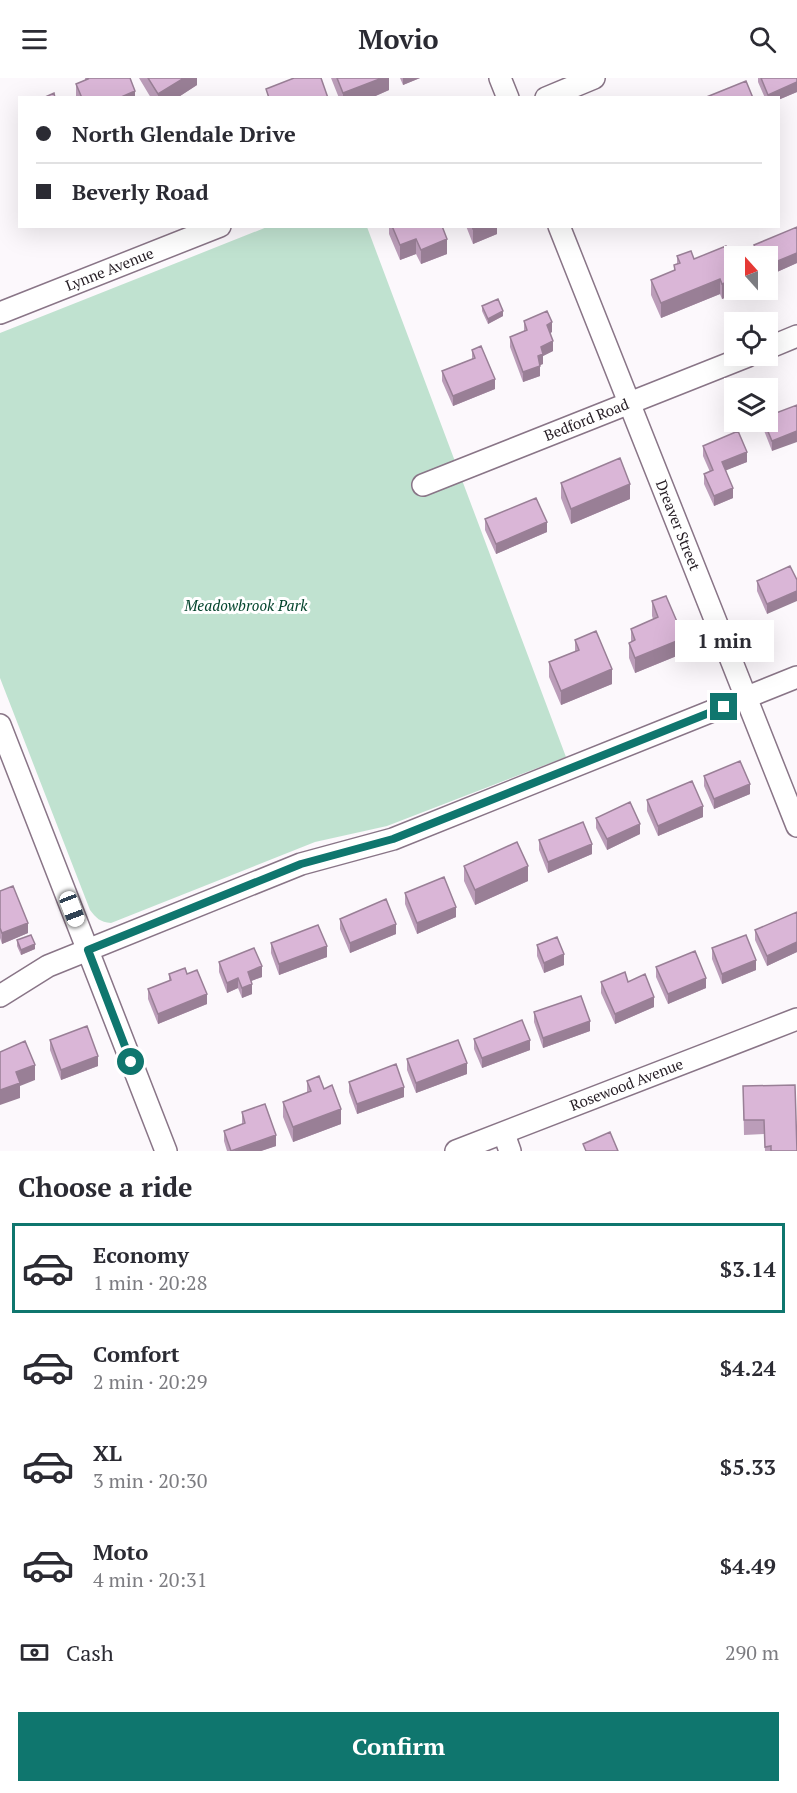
<!DOCTYPE html>
<html lang="en">
<head>
<meta charset="utf-8">
<style>
  :root { --surface:#fff; --page:#f7f7f7; --text:#2b2b33; --muted:#7c7c81; --line:#e1e1e2; --accent:#0f766e }
  body { margin:0; font-family:"PT Serif",serif; background:var(--page); color:var(--text); height:100vh; display:flex; flex-direction:column; font-size:22px; white-space:nowrap }
  * { box-sizing:border-box; margin:0 }
  p { font-size:20px; color:var(--muted) }
  .icon { flex:none; width:33px; height:33px; fill:none; stroke:currentColor; stroke-width:2; stroke-linecap:round; stroke-linejoin:round }
  .map { position:relative; height:1073px; overflow:hidden }
  .panel { display:flex; flex-direction:column; background:var(--surface); flex:1 }
  .panel>* { flex:none }
  .top-card { position:absolute; left:18px; top:18px; width:762px; height:132px; border-radius:0px; box-shadow:0 6px 24px #0002; display:grid; align-content:center; height:132px; padding:0 18px; background:var(--surface) }
  .needle { width:39px; rotate:339deg }
  .tools { position:absolute; left:724px; top:168px; display:grid; gap:12px }
  .tools a { display:grid; place-items:center; width:54px; height:54px; border-radius:0px; background:var(--surface); box-shadow:0 6px 24px #0002; font-size:30px }
  .end { position:absolute; width:27px; height:27px; margin:-14px; border:8px solid #0f766e; background:#fff; box-shadow:0 0 0 3px #fff }
  .from { border-radius:50% }
  .bubble { position:absolute; height:42px; border-radius:0px; background:var(--surface); box-shadow:0 6px 24px #0002; font-size:20px; font-weight:700; line-height:42px; text-align:center }
  .car { position:absolute; width:18px; height:36px; margin:-18px -9px; border-radius:8px; box-shadow:0 0 4px 2px #0007; background:linear-gradient(#fff 24%,#345 0 40%,#fff 0 76%,#345 0 86%,#fff 0) }
  .top-card b { display:flex; align-items:center; gap:21px; height:57px; font-size:22px }
  .top-card b+b { border-top:2px solid var(--line) }
  .top-card i { width:15px; height:15px; background:var(--text) }
  ul { padding:0; list-style:none }
  li { display:flex; align-items:center; gap:18px; height:90px; margin:0 12px 9px; padding:0 6px; border:3px solid transparent; border-radius:0px }
  li div { flex:1 }
  li b { display:block; font-size:22px }
  li em { font-style:normal; font-weight:700 }
  li.active { border-color:var(--accent) }
  li>.icon { width:54px; height:54px; stroke-width:1.5 }
  h2 { padding:0 18px; font-size:27px; line-height:72px }
  .pay { display:flex; align-items:center; gap:15px; height:66px; padding:0 18px; font-size:22px }
  .pay p { margin-inline-start:auto }
  .primary-button { display:flex; gap:12px; margin-top:auto; padding:12px 18px }
  .primary-button a { flex:1; height:69px; border-radius:0px; background:var(--accent); color:#fff; font-size:24px; font-weight:700; line-height:69px; text-align:center }
  header { display:flex; justify-content:space-between; align-items:center; height:78px; padding:0 18px; background:var(--surface); font-size:27px; font-weight:700 }
  .map>svg:first-child { display:block }
</style>
</head>
<body>
<header><svg class="icon" aria-label="menu" viewBox="0 0 24 24"><path d="M4 6h16M4 12h16M4 18h16"/></svg>Movio<svg class="icon" aria-label="search" viewBox="0 0 24 24"><circle cx="10" cy="10" r="6"/><path d="M15 15l6 6"/></svg></header>
<div class="map">
<svg width="797" height="1073" viewBox="0 0 797 1073">
  <rect width="100%" height="100%" fill="#fcf8fc"/>
  <path fill="#c0e2d0" d="M267 149H367L566 679 387 748 315 764 111 845C100 844 96 840 90 832L0 600V255Z"/>
  <g fill="none" stroke-linecap="round" stroke-linejoin="round">
    <g stroke="#897587" stroke-width="24">
      <g id="street">
        <path d="M500 0 508 20"/>
        <path d="M546 20 594 0"/>
        <path id="s1" d="M559 148 797 748"/>
        <path id="s2" d="M0 235 220 148"/>
        <path d="M768 270 797 258"/>
        <path id="s3" d="M423 407 748 278"/>
        <path d="M0 647 166 1073"/>
        <path d="M0 918 48 888 301 786 393 761 797 599"/>
        <path d="M504 1056 510 1073"/>
        <path id="s4" d="M456 1073 797 941"/>
      </g>
    </g>
    <use href="#street" stroke="#fff" stroke-width="21"/>
  </g>
  <path fill="#bb9db9" d="M85 0H130L135 20H76V6L85 2Z
    M139 0H197V7L177 20H151Z
    M331 0H389V12L371 20H339Z
    M400 0H420L403 7Z
    M758 0H797V14L778 22V20H765L758 4Z
    M389 148H442L447 176 421 186 416 176 400 182 389 156Z
    M466 148H497V156L473 166Z
    M797 149V185L768 198V178H755L754 167Z
    M677 178 694 181 739 212V214L722 221 720 216 661 240 651 217V202L674 193V187L677 186Z
    M482 228 503 238 488 246 482 233Z
    M524 243 552 254 550 255 553 273 543 278V286L539 287 540 298 523 304 510 269V259L524 254Z
    M472 272 495 311 453 328 442 303V293L472 281Z
    M797 327 772 373 763 350V344H768Z
    M703 368 747 384 726 392 733 420 714 428 704 406V396L710 394 703 378Z
    M561 405 630 421 571 446 561 420Z
    M485 441 547 454 496 476 485 452Z
    M797 502 767 536 757 513V503Z
    M652 523 684 575 635 595 629 580V565L631 564V551L653 541 652 538Z
    M575 562 612 606 561 627 549 599V584L575 574Z
    M704 698 750 716 714 731 704 708Z
    M647 722 703 739 658 758 647 733Z
    M596 740 640 756 607 772 596 750Z
    M539 762 592 776 548 795 539 772Z
    M464 788 528 803 475 827 464 803Z
    M0 813 28 855 2 866 0 860Z
    M405 815 456 839 417 856 405 826Z
    M797 834V874L767 888 755 862V852Z
    M340 841 396 856 350 875 340 851Z
    M17 862 35 871 21 877 17 868Z
    M271 865 327 879 279 897 271 875Z
    M537 867 564 887 544 895 537 878Z
    M712 870 756 892 722 906 712 881Z
    M219 884 262 899 251 903 252 916 242 920 238 910 227 915 219 894Z
    M656 889 706 910 668 926 656 899Z
    M169 896 207 926 158 946 148 921V911L169 903Z
    M601 904H628L654 929 615 946 601 915Z
    M534 934 590 953 543 970 534 944Z
    M474 961 530 972 482 990 474 971Z
    M50 962 98 988 61 1002 50 972Z
    M407 981 467 996 416 1015 407 992Z
    M307 1003 324 1011 341 1046 293 1064 283 1039V1024L307 1015Z
    M349 1004 404 1019 357 1036 349 1014Z
    M743 1008 796 1055 797 1073H765L764 1056 744 1057Z
    M242 1034 276 1068 261 1073H227L224 1063V1053L242 1046Z"/>
  <path fill="#997f96" d="M184 0H197V7L177 20H158V16Z
    M382 0H389V12L371 20H343V15Z
    M403 0H420L403 7Z
    M797 4V14L778 22V20H768V17Z
    M135 13V20H119Z
    M480 148H497V156L473 166V151Z
    M416 161V176L400 182V167Z
    M447 161V176L421 186V172Z
    M797 175V185L768 198V187Z
    M720 201V216L661 240V225Z
    M735 201V212H739V214L722 221V206Z
    M503 233V238L488 246V241Z
    M552 244V254L547 257V247Z
    M553 263V273L543 278V286L538 288V278L541 269Z
    M540 288V298L523 304V294Z
    M495 301V311L453 328V318Z
    M797 353V364L772 373V363Z
    M747 374V384L722 394V384Z
    M630 406V421L571 446V431Z
    M733 410V420L714 428V418Z
    M547 444V454L496 476V466Z
    M797 513V523L767 536V526Z
    M684 560V575L635 595V580Z
    M612 591V606L561 627V613Z
    M750 706V716L714 731V721Z
    M703 728V739L658 758V748Z
    M640 746V756L607 772V761Z
    M592 766V776L548 795V784Z
    M528 788V803L475 827V812Z
    M456 829V839L417 856V845Z
    M28 845V855L2 866V855Z
    M396 846V856L350 875V865Z
    M797 864V874L767 888V878Z
    M35 866V871L21 877V872Z
    M327 868V879L279 897V886Z
    M564 876V887L544 895V885Z
    M756 882V892L722 906V896Z
    M262 888V899L248 904V894Z
    M238 900V910L227 915V905Z
    M706 900V910L668 926V916Z
    M252 906V916L242 920V910Z
    M207 916V926L158 946V936Z
    M654 919V929L615 946V936Z
    M590 943V953L543 970V960Z
    M530 962V972L482 990V980Z
    M98 978V988L61 1002V992Z
    M467 985V996L416 1015V1005Z
    M35 987V1002L20 1008V1020L0 1027V1012L16 994Z
    M404 1009V1019L357 1036V1026Z
    M341 1031V1046L293 1064V1049Z
    M276 1057V1068L261 1073H233Z"/>
  <path fill="#dab6d7" stroke="#997f96" stroke-width="1.5" d="M87 0H130L135 13 119 20H82L76 6 88 1Z
    M148 0H184L158 16Z
    M294 0H321L328 20H269L266 11Z
    M337 0H382L343 15Z
    M761 0H797V4L768 17Z
    M746 3 753 20H704Z
    M54 15 55 20H43Z
    M392 148H442L447 161 421 172 416 161 400 167Z
    M472 148H480L473 151Z
    M797 149V175L768 187V178H759L754 167Z
    M726 168 735 189V201L722 206 720 201 661 225 651 202 675 192 674 187 680 185 677 178 691 173 694 181Z
    M498 221 503 233 488 241 482 228Z
    M547 233 552 244 547 247 553 263 541 269 543 276 538 278 540 288 523 294 510 259 527 252 524 243Z
    M481 268 495 301 453 318 442 293 475 280 472 272Z
    M797 327V353L772 363 764 344H768V338Z
    M738 353 747 374 722 384 733 410 714 418 704 396 713 392 703 368Z
    M620 380 630 406 571 431 561 405Z
    M536 420 547 444 496 466 485 441Z
    M790 488 797 502V513L767 526 757 503Z
    M666 518 684 560 635 580 629 565 635 562 631 551 658 539 652 523Z
    M596 553 612 591 561 613 549 584 579 572 575 562Z
    M740 683 750 706 714 721 704 698Z
    M692 703 703 728 658 748 647 722Z
    M630 724 640 746 607 761 596 740Z
    M583 744 592 766 548 784 539 762Z
    M517 764 528 788 475 812 464 788Z
    M444 799 456 829 417 845 405 815Z
    M13 808 28 845 2 855 0 850V813Z
    M386 821 396 846 350 865 340 841Z
    M797 834V864L767 878 755 852Z
    M318 847 327 868 279 886 271 865Z
    M31 857 35 866 21 872 17 862Z
    M746 857 756 882 722 896 712 870Z
    M557 859 564 876 544 885 537 867Z
    M254 870 262 888 248 894 252 906 242 910 238 900 227 905 219 884Z
    M695 873 706 900 668 916 656 889Z
    M185 890 187 896 197 892 207 916 158 936 148 911 171 902 169 896Z
    M625 894 628 904 645 896 654 919 615 936 601 904Z
    M581 918 590 943 543 960 534 934Z
    M522 942 530 962 482 980 474 961Z
    M87 948 98 978 61 992 50 962Z
    M458 962 467 985 416 1005 407 981Z
    M25 963 35 987 16 994 20 1005 0 1012V974Z
    M396 986 404 1009 357 1026 349 1004Z
    M319 998 324 1011 332 1007 341 1031 293 1049 283 1024 311 1013 307 1003Z
    M795 1007 797 1073H771V1068L765 1069 764 1042H744L743 1008Z
    M265 1026 276 1057 231 1073 224 1053 245 1045 242 1034Z
    M610 1054 618 1073H586L583 1066Z"/>
  <g fill="none" stroke-linecap="round" stroke-linejoin="round">
    <path stroke="#0f766e" stroke-width="8" d="M131 984 88 872 301 786 393 761 724 629"/>
  </g>
  <g text-anchor="middle" stroke-width="6" stroke-linejoin="round" paint-order="stroke">
    <g font-size="15" fill="#251d24" stroke="#fff">
      <text dy="5" stroke="none"><textPath href="#s2" startOffset="118">Lynne Avenue</textPath></text>
      <text dy="5" stroke="none"><textPath href="#s3" startOffset="176">Bedford Road</textPath></text>
      <text dy="5" stroke="none"><textPath href="#s1" startOffset="322">Dreaver Street</textPath></text>
      <text dy="5" stroke="none"><textPath href="#s4" startOffset="183">Rosewood Avenue</textPath></text>
    </g>
    <g font-size="15" font-style="italic" fill="#03442c" stroke="#fff">
      <text x="246" y="533">Meadowbrook Park</text>
    </g>
  </g>
</svg>
<div class="tools">
<a><svg class="needle" viewBox="-14 -14 28 28"><path d="M0-13l5 13h-10z" fill="#e53935"/><path d="M0 13l5-13h-10z" fill="#7c7c81"/></svg></a>
<a><svg class="icon" aria-label="locate" viewBox="0 0 24 24"><circle cx="12" cy="12" r="6"/><path d="M12 2v4M12 18v4M2 12h4M18 12h4"/></svg></a>
<a><svg class="icon" aria-label="layers" viewBox="0 0 24 24"><path d="M12 4l9 5-9 5-9-5zM3 14l9 5 9-5"/></svg></a>
</div>
<i class="end from" style="left:131px;top:984px"></i>
<i class="end" style="left:724px;top:629px"></i>
<div class="bubble" style="left:675px;top:542px;width:99px">1 min</div>
<i class="car" style="left:72px;top:831px;rotate:159deg"></i>
<div class="top-card">
<b><i class="from"></i>North Glendale Drive</b>
<b><i></i>Beverly Road</b>
</div>
</div>
<section class="panel">
<h2>Choose a ride</h2>
<ul>
<li class="active"><svg class="icon" aria-label="car" viewBox="0 0 24 24"><path d="M5 17H2v-5l4-1 3-4h7l3 4 3 1v5h-3M9 17h6M6 11h13"/><circle cx="7" cy="17" r="2"/><circle cx="17" cy="17" r="2"/></svg><div><b>Economy</b><p>1 min · 20:28</p></div><em>$3.14</em></li>
<li><svg class="icon" aria-label="car" viewBox="0 0 24 24"><path d="M5 17H2v-5l4-1 3-4h7l3 4 3 1v5h-3M9 17h6M6 11h13"/><circle cx="7" cy="17" r="2"/><circle cx="17" cy="17" r="2"/></svg><div><b>Comfort</b><p>2 min · 20:29</p></div><em>$4.24</em></li>
<li><svg class="icon" aria-label="car" viewBox="0 0 24 24"><path d="M5 17H2v-5l4-1 3-4h7l3 4 3 1v5h-3M9 17h6M6 11h13"/><circle cx="7" cy="17" r="2"/><circle cx="17" cy="17" r="2"/></svg><div><b>XL</b><p>3 min · 20:30</p></div><em>$5.33</em></li>
<li><svg class="icon" aria-label="car" viewBox="0 0 24 24"><path d="M5 17H2v-5l4-1 3-4h7l3 4 3 1v5h-3M9 17h6M6 11h13"/><circle cx="7" cy="17" r="2"/><circle cx="17" cy="17" r="2"/></svg><div><b>Moto</b><p>4 min · 20:31</p></div><em>$4.49</em></li>
</ul>
<div class="pay"><svg class="icon" aria-label="cash" viewBox="0 0 24 24"><path d="M3 7h18v10H3z"/><circle cx="12" cy="12" r="2"/></svg>Cash<p>290 m</p></div>
<div class="primary-button"><a>Confirm</a></div>
</section>
</body>
</html>
